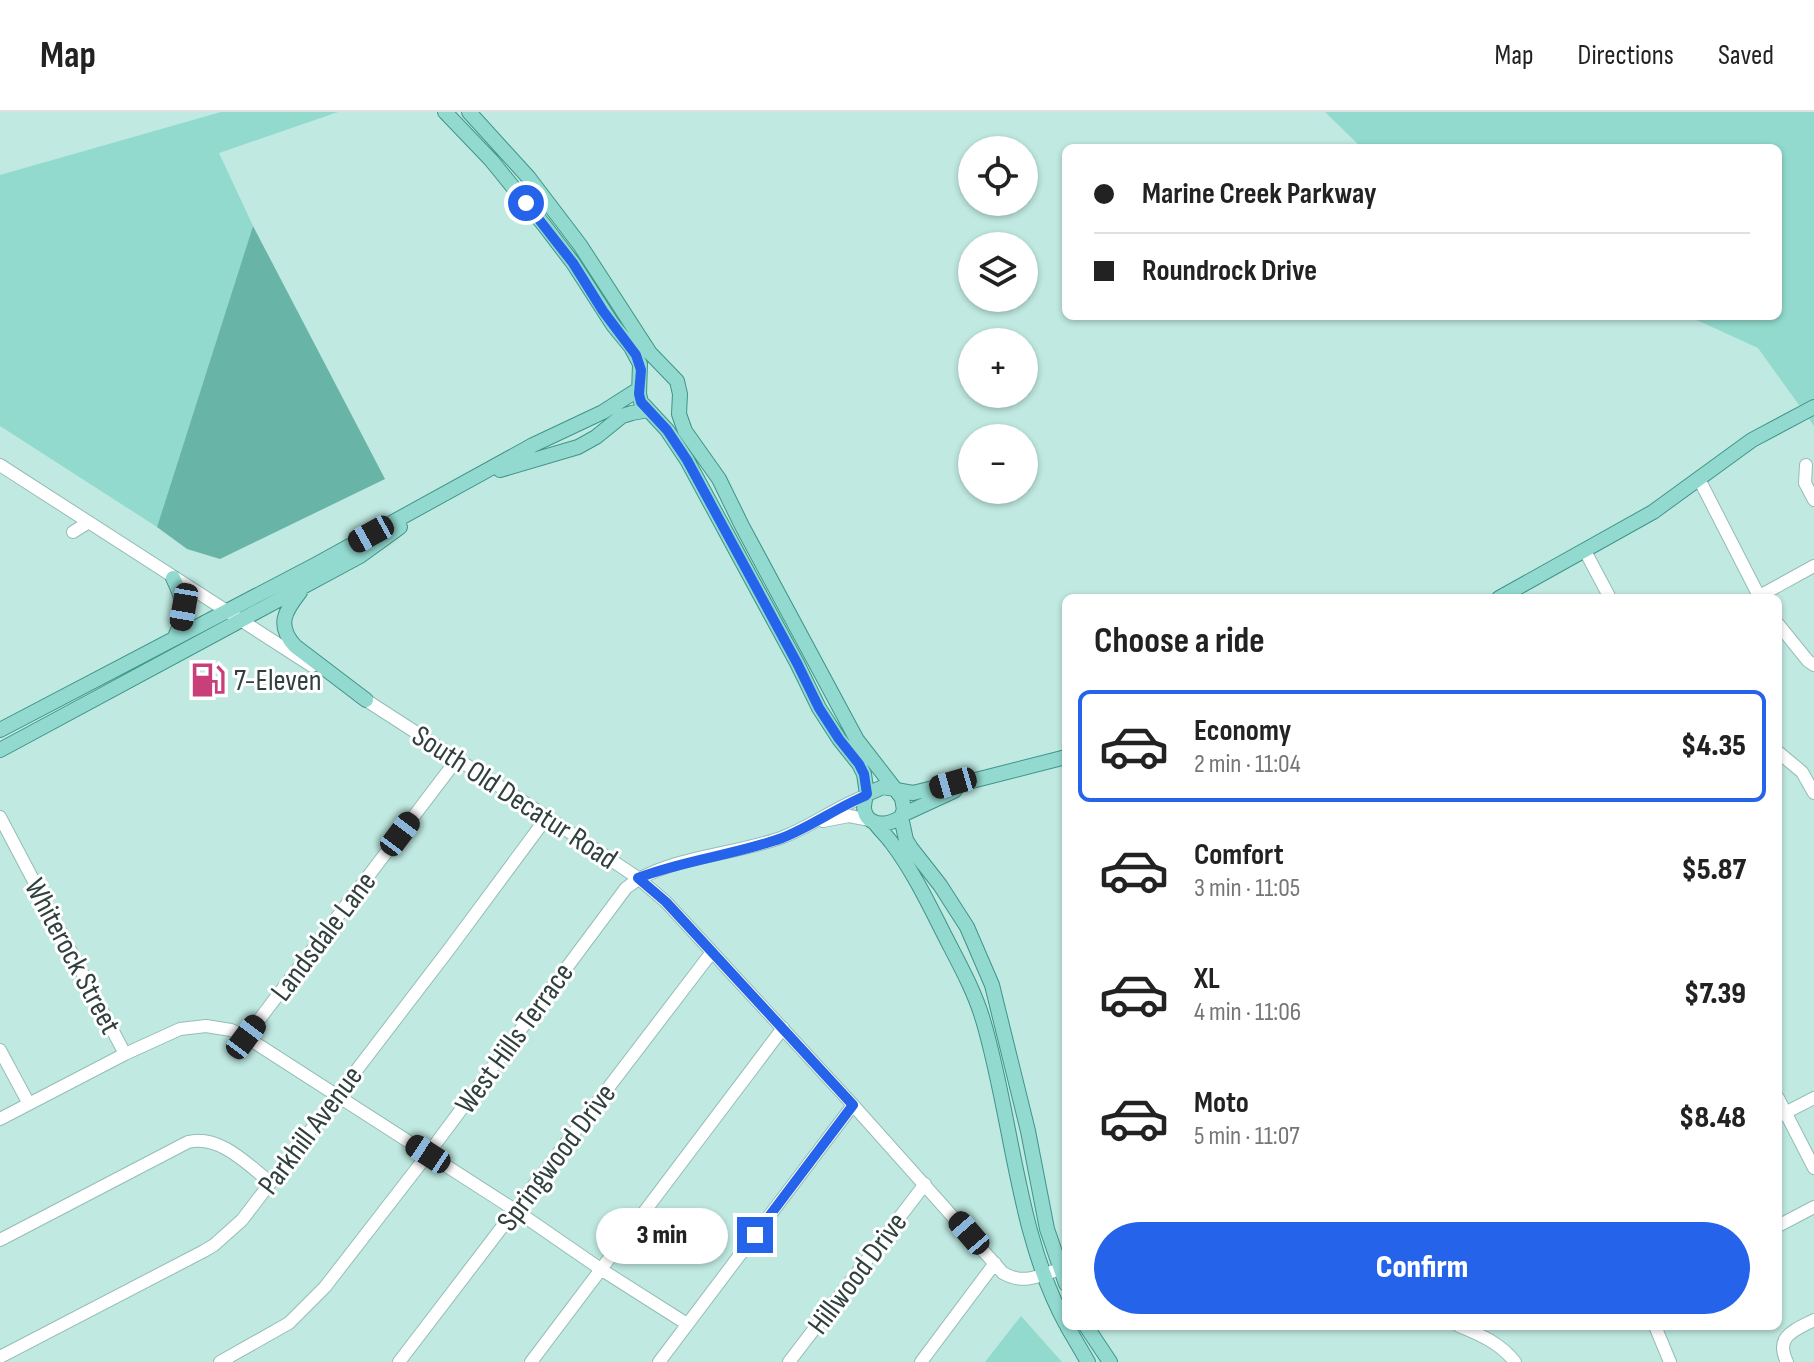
<!DOCTYPE html>
<html lang="en">
<head>
<meta charset="utf-8">
<style>
  :root { --surface:#fff; --page:#f6f6f6; --text:#222; --muted:#767676; --line:#e0e0e0; --accent:#2563eb }
  body { margin:0; font-family:"Sofia Sans Condensed",sans-serif; background:var(--page); color:var(--text); height:100vh; display:flex; flex-direction:column; font-size:30px; white-space:nowrap }
  * { box-sizing:border-box; margin:0 }
  p { font-size:26px; color:var(--muted) }
  .icon { flex:none; width:44px; height:44px; fill:none; stroke:currentColor; stroke-width:2; stroke-linecap:round; stroke-linejoin:round }
  .map { position:relative; flex:1; overflow:hidden }
  .panel { position:absolute; left:1062px; top:482px; width:720px; height:736px; display:flex; flex-direction:column; background:var(--surface); border-radius:12px; box-shadow:0 2px 6px #0004 }
  .panel>* { flex:none }
  .hud { position:absolute; left:1062px; top:32px; width:720px; height:176px; border-radius:12px; box-shadow:0 2px 6px #0004; display:grid; align-content:center; height:176px; padding:0 32px; background:var(--surface) }
  .fabs { position:absolute; left:958px; top:24px; display:grid; gap:16px }
  .fabs a { display:grid; place-items:center; width:80px; height:80px; border-radius:50%; background:var(--surface); box-shadow:0 2px 6px #0004; font-size:40px }
  .end { position:absolute; width:36px; height:36px; margin:-18px; border:10px solid #2563eb; background:#fff; box-shadow:0 0 0 4px #fff }
  .from { border-radius:50% }
  .bubble { position:absolute; height:56px; border-radius:28px; background:var(--surface); box-shadow:0 2px 6px #0004; font-size:26px; font-weight:800; line-height:56px; text-align:center }
  .car { position:absolute; width:24px; height:48px; margin:-24px -12px; border-radius:10px; box-shadow:0 0 6px 2px #0007; background:linear-gradient(#222 24%,#8ab4d8 0 40%,#222 0 76%,#8ab4d8 0 86%,#222 0) }
  .hud b { display:flex; align-items:center; gap:28px; height:76px; font-size:30px }
  .hud b+b { border-top:2px solid var(--line) }
  .hud i { width:20px; height:20px; background:var(--text) }
  ul { padding:0; list-style:none }
  li { display:flex; align-items:center; gap:24px; height:112px; margin:0 16px 12px; padding:0 16px; border:4px solid transparent; border-radius:12px }
  li div { flex:1 }
  li b { display:block; font-size:30px }
  li em { font-style:normal; font-weight:800 }
  li.on { border-color:var(--accent) }
  li>.icon { width:72px; height:72px; stroke-width:1.5 }
  h2 { padding:0 32px; font-size:36px; line-height:96px }
  .action { display:flex; gap:16px; margin-top:auto; padding:16px 32px }
  .action a { flex:1; height:92px; border-radius:48px; background:var(--accent); color:#fff; font-size:32px; font-weight:800; line-height:92px; text-align:center }
  header { display:flex; align-items:center; gap:48px; box-sizing:border-box; height:112px; padding:0 40px; background:var(--surface); border-bottom:2px solid var(--line) }
  header strong { font-size:38px }
  nav { display:flex; gap:44px; margin-inline-start:auto; font-size:28px }
  .map>svg:first-child { display:block }
</style>
</head>
<body>
<header>
<strong>Map</strong>
<nav><a>Map</a><a>Directions</a><a>Saved</a></nav>
</header>
<div class="map">
<svg width="1814" height="1250" viewBox="0 0 1814 1250">
  <rect width="100%" height="100%" fill="#bfe9e1"/>
  <path fill="#92dacd" d="M221 0H338L219 41 253 114 157 415 0 314V63Z
    M1325 0H1814V314L1758 236 1688 204H1778V36H1362Z
    M1021 1204 1062 1250H985Z"/>
  <path fill="#68b4a7" d="M253 114 385 367 220 447 187 437 157 415Z"/>
  <g fill="none" stroke-linecap="round" stroke-linejoin="round">
    <g stroke="#94bdb6" stroke-width="14">
      <path id="minor" d="M0 353 312 554
        M1806 353 1805 371 1814 388
        M1699 367 1760 486
        M73 420 89 410
        M1585 439 1610 486
        M1756 486 1814 454
        M1778 512 1808 549 1814 553
        M358 583 547 705 638 766 666 790 853 993 1003 1161C1024 1173 1038 1164 1060 1157
        M1778 640 1802 660 1814 681
        M0 705 125 942
        M823 709 849 704 870 708
        M246 925 458 646
        M0 938 29 992
        M1778 986 1814 1056
        M1781 1003 1814 986
        M0 1007 125 942 180 917 206 914 231 918 246 925 515 1098 602 1158 687 1212
        M1778 1114 1814 1095
        M0 1128 188 1030C219 1022 247 1052 270 1070
        M1459 1214C1481 1223 1500 1231 1515 1250
        M1655 1214 1670 1250
        M0 1245 204 1139 214 1133 242 1108 450 836 547 705
        M220 1250 289 1211 325 1175 428 1042 626 776C663 745 736 743 783 725 812 714 836 695 865 684
        M399 1250 712 840
        M531 1250 783 916
        M659 1250 853 993
        M789 1250 925 1072
        M921 1250 995 1151
        M1787 1250C1774 1224 1795 1218 1814 1208"/>
    </g>
    <g stroke="#409488" stroke-width="16">
      <path id="major" d="M445 0 491 48 544 113 573 151 613 213 631 235 640 252 639 282 641 290 667 318 687 348 797 551 819 596 839 627 859 652 864 662 867 682
        M469 0 529 66 580 133 650 241 677 269 680 282 679 302 685 319 719 367 742 414 857 628 902 686 904 698 901 705 906 728 911 736 940 773 967 815 992 873 1028 1019 1047 1117 1066 1172
        M500 358 578 335 596 325 622 304 632 301 648 298
        M173 466C185 490 186 501 175 525
        M300 480C285 499 276 513 295 534L366 588
        M1499 486 1653 400 1752 328 1814 295
        M0 618 315 453 533 333 603 300 639 277
        M0 638 360 444 400 415
        M894 677 883 675 867 682C856 708 879 720 901 705
        M896 678 913 681 953 671 960 672 1066 645
        M902 703 954 679 957 675
        M875 711C880 718 886 723 891 730 914 760 931 797 948 830 961 855 975 881 983 908 1012 1005 1017 1123 1066 1212
        M1067 1214 1088 1250
        M1086 1214 1110 1250"/>
    </g>
    <use href="#minor" stroke="#fff" stroke-width="12"/>
    <use href="#major" stroke="#92dad0" stroke-width="14"/>
  </g>
  <g fill="none" stroke-linecap="round" stroke-linejoin="round">
    <path stroke="#2563eb" stroke-width="10" d="M526 91 573 151 603 199 636 243 641 258 639 282 641 290 667 318 687 348 797 551 819 596 839 627 859 652 864 662 867 682 865 684C836 696 811 715 782 726 735 743 684 748 638 766L666 790 853 993 755 1123"/>
  </g>
  <defs>
    <g id="fuel-bare" transform="scale(2.76)"><path d="M-5.5-6h7V0h2V4h1.3V-2.5L3-4.5l.8-.8L6-3V5H2.5V1h-1V6h-7ZM-4.2-4.7v3.2H.2V-4.7Z" fill="#c83f79" stroke="#fff" stroke-width="2.5" paint-order="stroke"/></g>
  </defs>
  <g fill-rule="evenodd">
    <use href="#fuel-bare" x="208" y="568"/>
  </g>
  <g text-anchor="middle" stroke-width="6" stroke-linejoin="round" paint-order="stroke">
    <g font-size="30" fill="#2f403d" stroke="#fff" text-anchor="start">
      <text x="234" y="578">7-Eleven</text>
    </g>
    <g font-size="30" fill="#2f403d" stroke="#fff">
      <text transform="translate(515 685) rotate(33)" y="10">South Old Decatur Road</text>
      <text transform="translate(323 824) rotate(-53)" y="10">Landsdale Lane</text>
      <text transform="translate(73 844) rotate(62)" y="10">Whiterock Street</text>
      <text transform="translate(514 926) rotate(-54)" y="10">West Hills Terrace</text>
      <text transform="translate(310 1018) rotate(-53)" y="10">Parkhill Avenue</text>
      <text transform="translate(556 1045) rotate(-53)" y="10">Springwood Drive</text>
      <text transform="translate(857 1161) rotate(-53)" y="10">Hillwood Drive</text>
    </g>
  </g>
</svg>
<div class="fabs">
<a><svg class="icon" aria-label="locate" viewBox="0 0 24 24"><circle cx="12" cy="12" r="6"/><path d="M12 2v4M12 18v4M2 12h4M18 12h4"/></svg></a>
<a><svg class="icon" aria-label="layers" viewBox="0 0 24 24"><path d="M12 4l9 5-9 5-9-5zM3 14l9 5 9-5"/></svg></a>
<a>+</a>
<a>−</a>
</div>
<i class="end from" style="left:526px;top:91px"></i>
<i class="end" style="left:755px;top:1123px"></i>
<div class="bubble" style="left:596px;top:1096px;width:132px">3 min</div>
<i class="car" style="left:371px;top:422px;rotate:241deg"></i>
<i class="car" style="left:184px;top:495px;rotate:190deg"></i>
<i class="car" style="left:953px;top:671px;rotate:254deg"></i>
<i class="car" style="left:400px;top:722px;rotate:37deg"></i>
<i class="car" style="left:246px;top:925px;rotate:37deg"></i>
<i class="car" style="left:428px;top:1042px;rotate:303deg"></i>
<i class="car" style="left:969px;top:1121px;rotate:319deg"></i>
<div class="hud">
<b><i class="from"></i>Marine Creek Parkway</b>
<b><i></i>Roundrock Drive</b>
</div>
<section class="panel">
<h2>Choose a ride</h2>
<ul>
<li class="on"><svg class="icon" aria-label="car" viewBox="0 0 24 24"><path d="M5 17H2v-5l4-1 3-4h7l3 4 3 1v5h-3M9 17h6M6 11h13"/><circle cx="7" cy="17" r="2"/><circle cx="17" cy="17" r="2"/></svg><div><b>Economy</b><p>2 min · 11:04</p></div><em>$4.35</em></li>
<li><svg class="icon" aria-label="car" viewBox="0 0 24 24"><path d="M5 17H2v-5l4-1 3-4h7l3 4 3 1v5h-3M9 17h6M6 11h13"/><circle cx="7" cy="17" r="2"/><circle cx="17" cy="17" r="2"/></svg><div><b>Comfort</b><p>3 min · 11:05</p></div><em>$5.87</em></li>
<li><svg class="icon" aria-label="car" viewBox="0 0 24 24"><path d="M5 17H2v-5l4-1 3-4h7l3 4 3 1v5h-3M9 17h6M6 11h13"/><circle cx="7" cy="17" r="2"/><circle cx="17" cy="17" r="2"/></svg><div><b>XL</b><p>4 min · 11:06</p></div><em>$7.39</em></li>
<li><svg class="icon" aria-label="car" viewBox="0 0 24 24"><path d="M5 17H2v-5l4-1 3-4h7l3 4 3 1v5h-3M9 17h6M6 11h13"/><circle cx="7" cy="17" r="2"/><circle cx="17" cy="17" r="2"/></svg><div><b>Moto</b><p>5 min · 11:07</p></div><em>$8.48</em></li>
</ul>
<div class="action"><a>Confirm</a></div>
</section>
</div>
</body>
</html>
